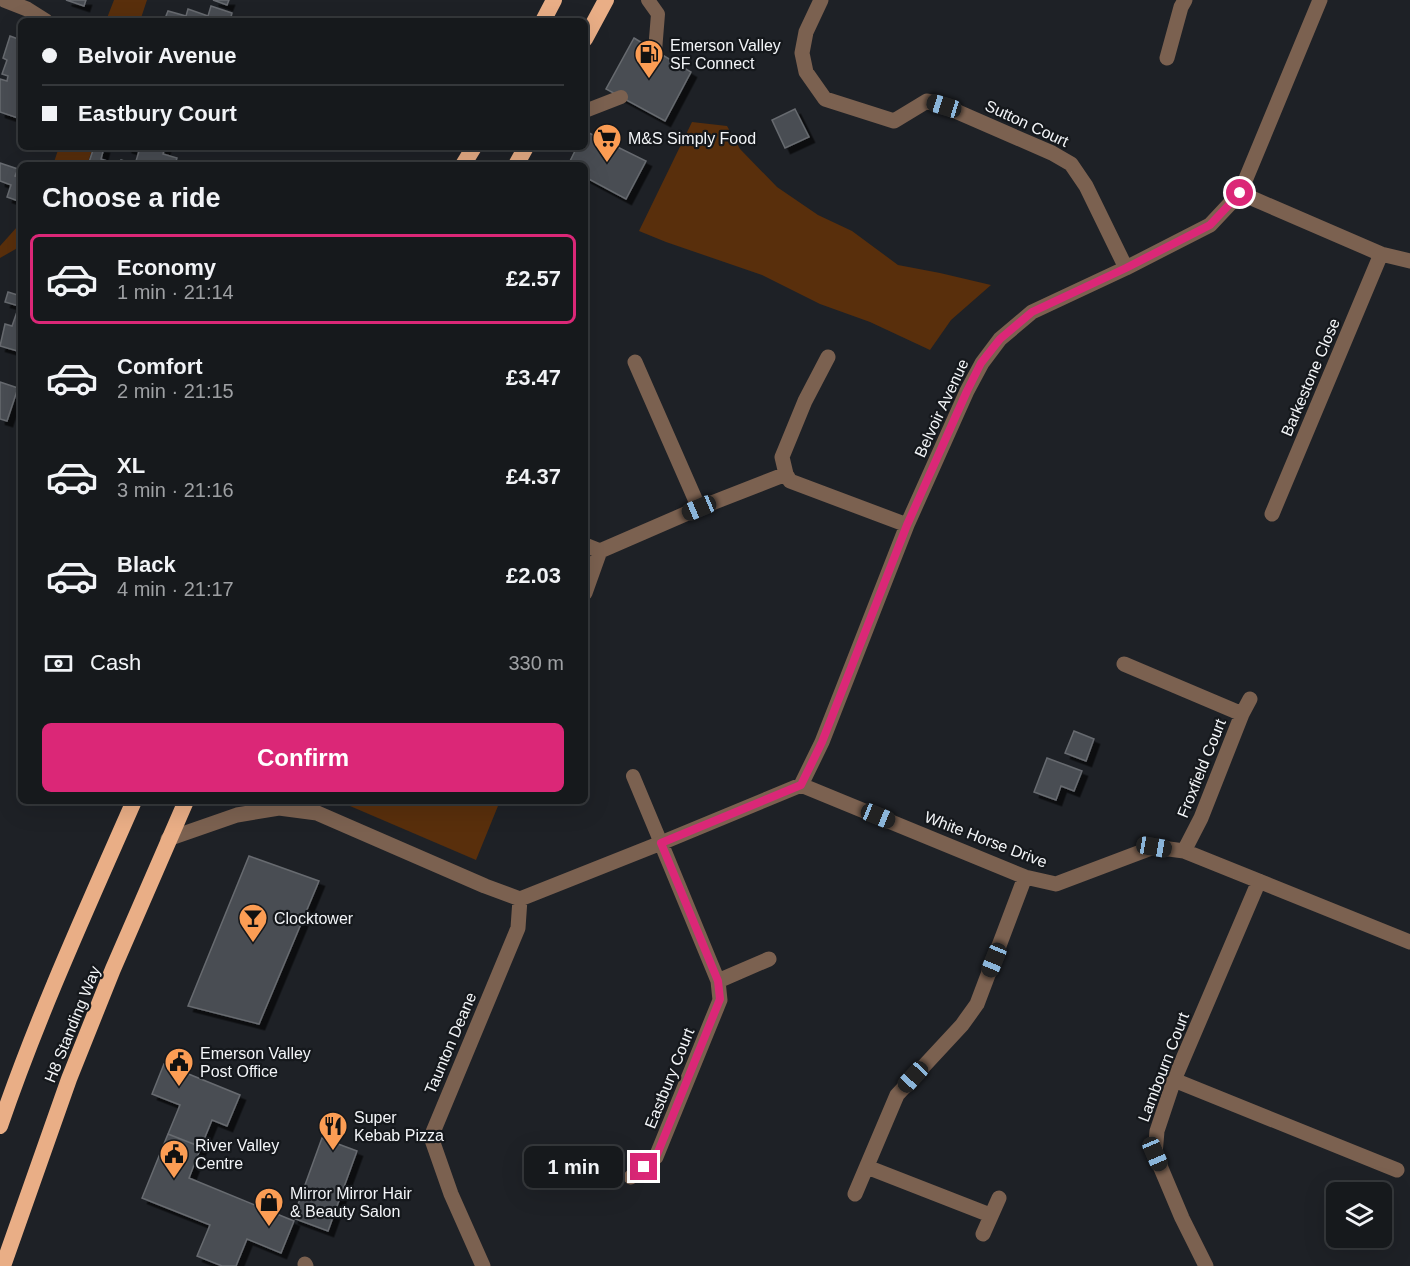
<!DOCTYPE html>
<html lang="en">
<head>
<meta charset="utf-8">
<style>
  :root { --surface:#16191c; --page:#232629; --text:#f1f3f6; --muted:#9ea0a3; --line:#35383b; --accent:#db2777 }
  body { margin:0; font-family:Arial,sans-serif; background:var(--page); color:var(--text); height:100vh; display:flex; flex-direction:column; font-size:22px; white-space:nowrap }
  * { box-sizing:border-box; margin:0 }
  p { font-size:20px; color:var(--muted) }
  .icon { flex:none; width:33px; height:33px; fill:none; stroke:currentColor; stroke-width:2; stroke-linecap:round; stroke-linejoin:round }
  .map { position:relative; flex:1; overflow:hidden }
  .side { position:absolute; left:18px; top:162px; width:570px; height:642px; display:flex; flex-direction:column; background:var(--surface); border-radius:9px; box-shadow:0 6px 24px #0002,0 0 0 2px var(--line) }
  .side>* { flex:none }
  .guide { position:absolute; left:18px; top:18px; width:570px; height:132px; border-radius:9px; box-shadow:0 6px 24px #0002,0 0 0 2px var(--line); display:grid; align-content:center; height:132px; padding:0 24px; background:var(--surface) }
  .fabs { position:absolute; left:1326px; top:1182px; display:grid; gap:12px }
  .fabs a { display:grid; place-items:center; width:66px; height:66px; border-radius:9px; background:var(--surface); box-shadow:0 6px 24px #0002,0 0 0 2px var(--line); font-size:30px }
  .end { position:absolute; width:27px; height:27px; margin:-14px; border:8px solid #db2777; background:#fff; box-shadow:0 0 0 3px #fff }
  .from { border-radius:50% }
  .bubble { position:absolute; height:42px; border-radius:9px; background:var(--surface); box-shadow:0 6px 24px #0002,0 0 0 2px var(--line); font-size:20px; font-weight:800; line-height:42px; text-align:center }
  .car { position:absolute; width:18px; height:36px; margin:-18px -9px; border-radius:8px; box-shadow:0 0 4px 2px #0007; background:linear-gradient(#222 24%,#8ab4d8 0 40%,#222 0 76%,#8ab4d8 0 86%,#222 0) }
  .guide b { display:flex; align-items:center; gap:21px; height:57px; font-size:22px }
  .guide b+b { border-top:2px solid var(--line) }
  .guide i { width:15px; height:15px; background:var(--text) }
  ul { padding:0; list-style:none }
  li { display:flex; align-items:center; gap:18px; height:90px; margin:0 12px 9px; padding:0 12px; border:3px solid transparent; border-radius:9px }
  li div { flex:1 }
  li b { display:block; font-size:22px }
  li em { font-style:normal; font-weight:800 }
  li.selected { border-color:var(--accent) }
  li>.icon { width:54px; height:54px; stroke-width:1.5 }
  h2 { padding:0 24px; font-size:27px; line-height:72px }
  .pay { display:flex; align-items:center; gap:15px; height:66px; padding:0 24px; font-size:22px }
  .pay p { margin-inline-start:auto }
  .primary-button { display:flex; gap:12px; margin-top:auto; padding:12px 24px }
  .primary-button a { flex:1; height:69px; border-radius:9px; background:var(--accent); color:#fff; font-size:24px; font-weight:800; line-height:69px; text-align:center }
  .map>svg:first-child { display:block }
</style>
</head>
<body>
<div class="map">
<svg width="1410" height="1266" viewBox="0 0 1410 1266">
  <defs>
    <filter id="shadow"><feDropShadow dx="5.5" dy="5.5" stdDeviation="0" flood-color="#0009"/></filter>
  </defs>
  <rect width="100%" height="100%" fill="#1e2126"/>
  <path fill="#592f0c" d="M114 0H147L140 21 107 18Z
    M692 122 727 126 740 149 777 187 818 215 852 231 898 265 940 273 991 285 951 320 930 350 870 322 820 304 762 275 666 242 639 231Z
    M59 147H93L87 165H53Z
    M21 216V246L0 258V246L17 227Z
    M342 801H500L476 860 343 803Z"/>
  <path fill="#4a4e53" stroke="#676b70" stroke-width="1.5" filter="url(#shadow)" d="M66 0H86L84 6Z
    M213 0H229L227 5Z
    M211 6 232 13 230 21H164L168 11 186 16 188 9 208 16Z
    M10 36 21 40V109L18 118 0 112V79L7 81 8 76 2 74 7 60 3 58Z
    M634 38 691 72 665 121 606 89Z
    M795 109 809 137 785 148 772 120Z
    M585 131 646 161 626 199 585 177V165H568L577 147H585Z
    M94 147 104 148 101 159 119 165 121 160 137 165H88Z
    M126 147H165L163 154 177 158 175 165H147L136 161 139 151Z
    M0 163 18 169 15 176 21 178V202L7 197 11 185 0 181Z
    M8 292 21 296V352L0 346 5 324 12 326 19 306 5 302Z
    M0 382 18 388 7 421 0 419Z
    M1074 731 1094 739 1086 761 1065 753Z
    M1047 758 1082 771 1074 791 1061 786 1056 800 1034 792Z
    M249 856 319 881 259 1024 188 1006Z
    M164 1064 240 1095 227 1126 212 1120 201 1147 168 1134 180 1105 152 1094Z
    M168 1134 201 1147 189 1178 294 1221 281 1253 247 1239 236 1266H222L197 1256 210 1225 142 1198Z
    M322 1138 357 1151 328 1231 293 1218Z"/>
  <g fill="none" stroke-linecap="round" stroke-linejoin="round">
    <path stroke="#7b6150" stroke-width="14" d="M648 0 658 14 655 51
      M585 111 621 97
      M633 776 661 843"/>
    <path stroke="#7b6150" stroke-width="15" d="M4 0 27 9 46 21
      M821 0 806 32 802 53 806 72 825 99 894 121 927 101 944 106 1052 153 1071 164 1086 186 1126 268
      M1167 58 1181 7 1185 0
      M1240 193 1381 254 1410 261
      M635 362 699 508
      M786 474 782 457 805 401 828 357
      M1272 514 1381 254
      M585 545 600 551 699 508 786 474 790 481 907 525
      M585 593 600 551
      M1124 664 1242 714
      M801 785 822 742 907 525 967 391 982 363 1000 339 1032 312 1126 268 1210 225 1240 193 1320 0
      M168 839 237 815 279 808 317 813 485 886 520 899
      M1184 851 1201 818 1242 714 1250 699
      M520 899 661 843 801 785 1025 877 1056 884 1154 847 1184 851 1410 942
      M718 981 769 959
      M1174 1080 1397 1170
      M867 1167 990 1215
      M631 1177 656 1157 720 1000 718 981 661 843
      M855 1194 897 1095 962 1025 977 1004 1025 877
      M983 1234 999 1198
      M305 1264 306 1266
      M483 1266 451 1194 431 1137 518 928 520 899
      M1206 1266 1182 1218 1155 1154 1157 1131 1174 1080 1259 881"/>
    <path stroke="#e9ae86" stroke-width="16" d="M543 21 554 0
      M585 39 606 0
      M463 165 474 147
      M516 165 526 147
      M0 1126C38 1015 87 908 134 801
      M3 1266 69 1079 113 969 186 801"/>
  </g>
  <g fill="none" stroke-linecap="round" stroke-linejoin="round">
    <path stroke="#db2777" stroke-width="8" d="M644 1167 656 1157 720 999 718 981 661 843 801 785 822 742 907 525 967 391 981 363 1000 339 1032 312 1126 268 1210 225 1240 193"/>
  </g>
  <defs>
    <g id="fuel-pin" transform="scale(1.5)"><path d="M0 17L-7.5 6A9.5 9.5 0 1 1 7.5 6Z" fill="#fc9d54" stroke="#15181c"/><path d="M-5.5-6h7V0h2V4h1.3V-2.5L3-4.5l.8-.8L6-3V5H2.5V1h-1V6h-7ZM-4.2-4.7v3.2H.2V-4.7Z" fill="#111"/></g>
    <g id="supermarket-pin" transform="scale(1.5)"><path d="M0 17L-7.5 6A9.5 9.5 0 1 1 7.5 6Z" fill="#fc9d54" stroke="#15181c"/><path d="M-6-5.5h2.5l.6 2H6L4.5 2H-2.5L-4.4-4H-6ZM-1.5 3.2a1.3 1.3 0 1 0 .1 0ZM3 3.2a1.3 1.3 0 1 0 .1 0Z" fill="#111"/></g>
    <g id="bar-pin" transform="scale(1.5)"><path d="M0 17L-7.5 6A9.5 9.5 0 1 1 7.5 6Z" fill="#fc9d54" stroke="#15181c"/><path d="M-6-5H6L.8 .8V4.5H3.5V6h-7V4.5H-.8V.8Z" fill="#111"/></g>
    <g id="civic-pin" transform="scale(1.5)"><path d="M0 17L-7.5 6A9.5 9.5 0 1 1 7.5 6Z" fill="#fc9d54" stroke="#15181c"/><path d="M-.6-6.5H3V-4.5H.6V-3L4-1V1h2V6H-6V1h2V-1L-.6-3ZM-1.2 2.5V6h2.4V2.5Z" fill="#111"/></g>
    <g id="restaurant-pin" transform="scale(1.5)"><path d="M0 17L-7.5 6A9.5 9.5 0 1 1 7.5 6Z" fill="#fc9d54" stroke="#15181c"/><path d="M-5-6h1v4h1v-4h1v4h1v-4h1v5L-1.5 .5V6h-2V.5L-5-1ZM5-6V6H3V1.5H1.5Q1.5-4 5-6Z" fill="#111"/></g>
    <g id="shop-pin" transform="scale(1.5)"><path d="M0 17L-7.5 6A9.5 9.5 0 1 1 7.5 6Z" fill="#fc9d54" stroke="#15181c"/><path d="M-5-2.5h2.3a2.7 3.5 0 0 1 5.4 0H5L5.5 6h-11ZM-1.5-2.5h3a1.5 2.3 0 0 0-3 0Z" fill="#111"/></g>
  </defs>
  <g fill-rule="evenodd">
    <use href="#fuel-pin" x="649" y="54"/>
    <use href="#supermarket-pin" x="607" y="138"/>
    <use href="#bar-pin" x="253" y="918"/>
    <use href="#civic-pin" x="179" y="1062"/>
    <use href="#restaurant-pin" x="333" y="1126"/>
    <use href="#civic-pin" x="174" y="1154"/>
    <use href="#shop-pin" x="269" y="1202"/>
  </g>
  <g text-anchor="middle" stroke-width="4.5" stroke-linejoin="round" paint-order="stroke">
    <g font-size="16" fill="#f3f5f8" stroke="#15181c" text-anchor="start">
      <text x="670" y="51">Emerson Valley<tspan x="670" dy="18">SF Connect</tspan></text>
      <text x="628" y="144">M&amp;S Simply Food</text>
      <text x="274" y="924">Clocktower</text>
      <text x="200" y="1059">Emerson Valley<tspan x="200" dy="18">Post Office</tspan></text>
      <text x="354" y="1123">Super<tspan x="354" dy="18">Kebab Pizza</tspan></text>
      <text x="195" y="1151">River Valley<tspan x="195" dy="18">Centre</tspan></text>
      <text x="290" y="1199">Mirror Mirror Hair<tspan x="290" dy="18">&amp; Beauty Salon</tspan></text>
    </g>
    <g font-size="16" fill="#f3f5f8" stroke="#15181c">
      <text transform="translate(1027 123) rotate(25)" y="6">Sutton Court</text>
      <text transform="translate(1310 377) rotate(-67)" y="6">Barkestone Close</text>
      <text transform="translate(941 408) rotate(-65)" y="6">Belvoir Avenue</text>
      <text transform="translate(1201 768) rotate(-68)" y="6">Froxfield Court</text>
      <text transform="translate(986 839) rotate(21)" y="6">White Horse Drive</text>
      <text transform="translate(72 1024) rotate(-68)" y="6">H8 Standing Way</text>
      <text transform="translate(450 1043) rotate(-67)" y="6">Taunton Deane</text>
      <text transform="translate(1163 1067) rotate(-69)" y="6">Lambourn Court</text>
      <text transform="translate(669 1078) rotate(-68)" y="6">Eastbury Court</text>
    </g>
  </g>
</svg>
<div class="fabs">
<a><svg class="icon" aria-label="layers" viewBox="0 0 24 24"><path d="M12 4l9 5-9 5-9-5zM3 14l9 5 9-5"/></svg></a>
</div>
<i class="end from" style="left:1240px;top:193px"></i>
<i class="end" style="left:644px;top:1167px"></i>
<div class="bubble" style="left:524px;top:1146px;width:99px">1 min</div>
<i class="car" style="left:944px;top:106px;rotate:287deg"></i>
<i class="car" style="left:699px;top:508px;rotate:247deg"></i>
<i class="car" style="left:878px;top:816px;rotate:112deg"></i>
<i class="car" style="left:1154px;top:847px;rotate:99deg"></i>
<i class="car" style="left:994px;top:960px;rotate:202deg"></i>
<i class="car" style="left:913px;top:1077px;rotate:223deg"></i>
<i class="car" style="left:1155px;top:1154px;rotate:157deg"></i>
<div class="guide">
<b><i class="from"></i>Belvoir Avenue</b>
<b><i></i>Eastbury Court</b>
</div>
<section class="side">
<h2>Choose a ride</h2>
<ul>
<li class="selected"><svg class="icon" aria-label="car" viewBox="0 0 24 24"><path d="M5 17H2v-5l4-1 3-4h7l3 4 3 1v5h-3M9 17h6M6 11h13"/><circle cx="7" cy="17" r="2"/><circle cx="17" cy="17" r="2"/></svg><div><b>Economy</b><p>1 min · 21:14</p></div><em>£2.57</em></li>
<li><svg class="icon" aria-label="car" viewBox="0 0 24 24"><path d="M5 17H2v-5l4-1 3-4h7l3 4 3 1v5h-3M9 17h6M6 11h13"/><circle cx="7" cy="17" r="2"/><circle cx="17" cy="17" r="2"/></svg><div><b>Comfort</b><p>2 min · 21:15</p></div><em>£3.47</em></li>
<li><svg class="icon" aria-label="car" viewBox="0 0 24 24"><path d="M5 17H2v-5l4-1 3-4h7l3 4 3 1v5h-3M9 17h6M6 11h13"/><circle cx="7" cy="17" r="2"/><circle cx="17" cy="17" r="2"/></svg><div><b>XL</b><p>3 min · 21:16</p></div><em>£4.37</em></li>
<li><svg class="icon" aria-label="car" viewBox="0 0 24 24"><path d="M5 17H2v-5l4-1 3-4h7l3 4 3 1v5h-3M9 17h6M6 11h13"/><circle cx="7" cy="17" r="2"/><circle cx="17" cy="17" r="2"/></svg><div><b>Black</b><p>4 min · 21:17</p></div><em>£2.03</em></li>
</ul>
<div class="pay"><svg class="icon" aria-label="cash" viewBox="0 0 24 24"><path d="M3 7h18v10H3z"/><circle cx="12" cy="12" r="2"/></svg>Cash<p>330 m</p></div>
<div class="primary-button"><a>Confirm</a></div>
</section>
</div>
</body>
</html>
